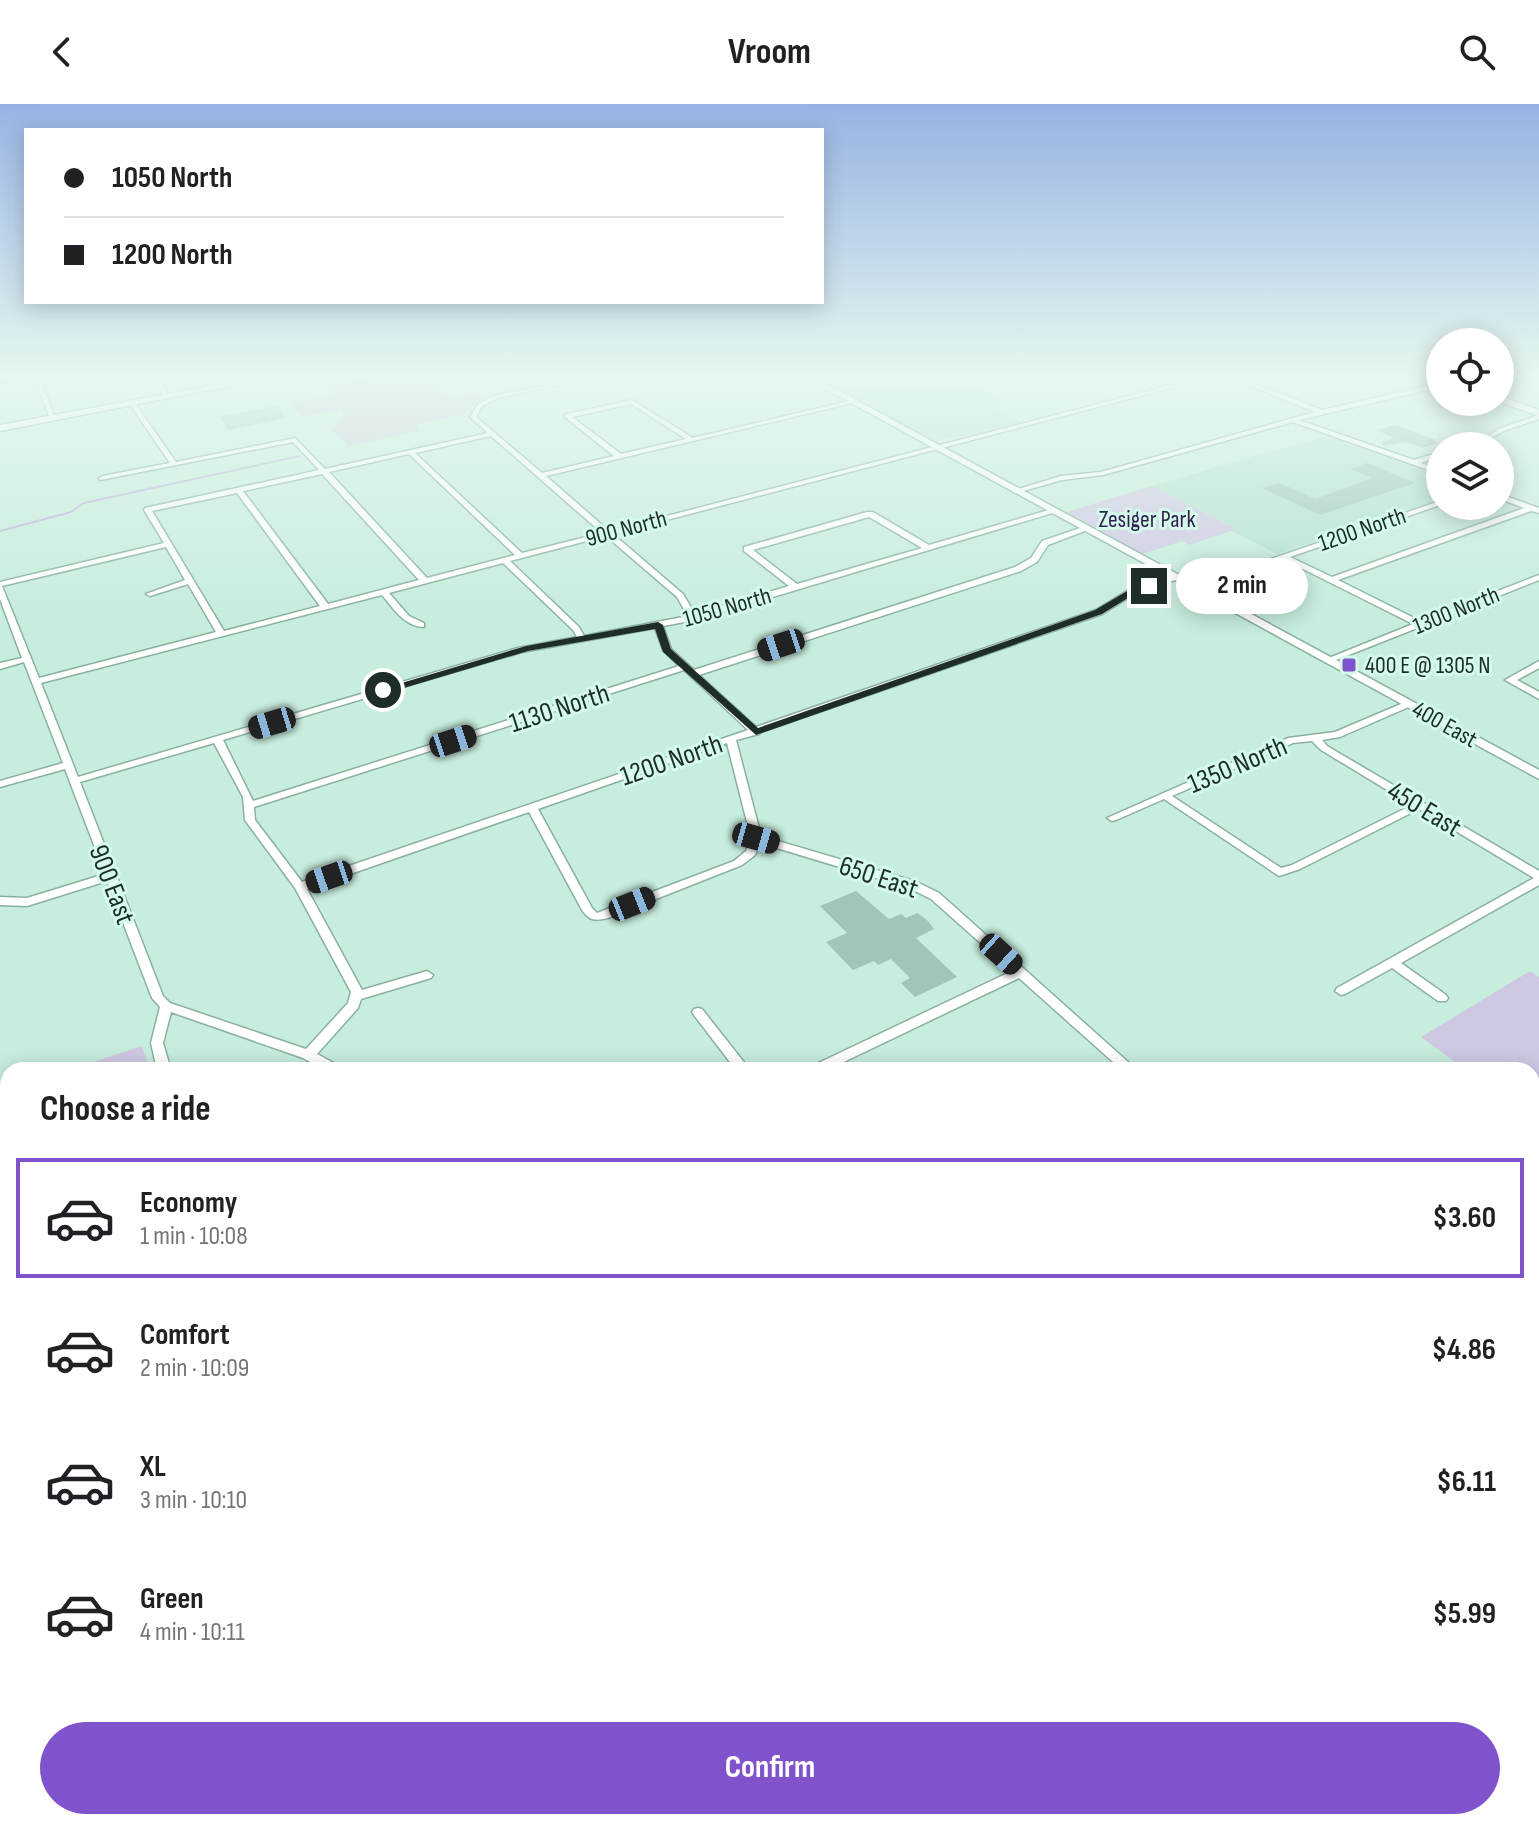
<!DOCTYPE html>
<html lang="en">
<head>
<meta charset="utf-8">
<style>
  :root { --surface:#fff; --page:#f2f2f2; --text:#202124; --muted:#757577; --line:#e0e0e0; --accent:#8053cc }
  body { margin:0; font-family:"Sofia Sans Condensed",sans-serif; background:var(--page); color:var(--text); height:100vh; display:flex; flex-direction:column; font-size:30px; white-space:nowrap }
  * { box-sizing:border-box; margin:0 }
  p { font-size:26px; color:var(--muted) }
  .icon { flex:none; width:44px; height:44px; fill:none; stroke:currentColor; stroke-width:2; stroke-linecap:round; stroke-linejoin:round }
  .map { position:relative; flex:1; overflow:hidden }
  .drawer { position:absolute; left:0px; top:958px; width:1540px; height:768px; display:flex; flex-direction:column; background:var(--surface); border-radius:24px 24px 0 0; box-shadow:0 4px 20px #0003 }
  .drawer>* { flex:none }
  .hud { position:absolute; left:24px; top:24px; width:800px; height:176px; border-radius:0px; box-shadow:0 4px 20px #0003; display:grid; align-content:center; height:176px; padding:0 40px; background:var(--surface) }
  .tools { position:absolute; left:1426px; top:224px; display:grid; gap:16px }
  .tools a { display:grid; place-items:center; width:88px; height:88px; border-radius:50%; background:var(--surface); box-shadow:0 4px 20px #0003; font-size:40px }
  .end { position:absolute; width:36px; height:36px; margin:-18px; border:10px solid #1f2d27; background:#fff; box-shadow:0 0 0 4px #fff }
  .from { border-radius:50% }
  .bubble { position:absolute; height:56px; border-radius:28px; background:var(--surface); box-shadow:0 4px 20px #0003; font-size:26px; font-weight:700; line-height:56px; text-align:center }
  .car { position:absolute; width:24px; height:48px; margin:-24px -12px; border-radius:10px; box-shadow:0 0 6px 2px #0007; background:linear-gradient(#222 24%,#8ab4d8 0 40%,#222 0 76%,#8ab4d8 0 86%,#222 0) }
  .hud b { display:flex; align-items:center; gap:28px; height:76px; font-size:30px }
  .hud b+b { border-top:2px solid var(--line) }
  .hud i { width:20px; height:20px; background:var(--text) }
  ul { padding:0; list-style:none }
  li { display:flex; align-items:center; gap:24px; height:120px; margin:0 16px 12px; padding:0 24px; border:4px solid transparent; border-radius:0px }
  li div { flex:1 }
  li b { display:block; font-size:30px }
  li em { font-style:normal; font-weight:700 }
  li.selected { border-color:var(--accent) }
  li>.icon { width:72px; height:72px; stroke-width:1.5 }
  h2 { padding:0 40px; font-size:36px; line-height:96px }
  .primary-button { display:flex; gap:16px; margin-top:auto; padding:16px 40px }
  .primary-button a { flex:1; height:92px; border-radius:48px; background:var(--accent); color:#fff; font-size:32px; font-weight:700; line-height:92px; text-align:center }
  header { display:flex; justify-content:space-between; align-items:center; height:104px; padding:0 40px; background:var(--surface); font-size:36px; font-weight:700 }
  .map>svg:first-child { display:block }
</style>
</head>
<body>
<header><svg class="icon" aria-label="back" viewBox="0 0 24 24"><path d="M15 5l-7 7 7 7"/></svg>Vroom<svg class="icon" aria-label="search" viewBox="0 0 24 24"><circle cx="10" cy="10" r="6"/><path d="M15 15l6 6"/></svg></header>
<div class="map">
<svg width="1539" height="1726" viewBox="0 0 1539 1726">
  <rect width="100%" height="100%" fill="#c7eddc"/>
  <path fill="#b3e1ce" d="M812 271H920L946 284 965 279 1006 297 996 300 1000 307 1022 318 936 337Z
    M1325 332 1383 348 1440 370V395L1277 450 1231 427 1236 424 1152 382Z"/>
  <path fill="#cfc8e3" d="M381 271H424L448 294 475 288 484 293 461 311 414 321 419 327 349 342 331 325 343 315V305L302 312 290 299 335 290 326 282Z
    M1152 382 1237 425 1189 441 1182 437 1143 450 1066 408Z
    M1530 867 1539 873V1020L1532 1015V966H1466L1421 933Z
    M142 942 150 966H69Z
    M8 986V1327L0 1331V989Z"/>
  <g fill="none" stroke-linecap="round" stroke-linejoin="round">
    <path stroke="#beb2dc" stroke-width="2" d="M1310 271H1393
      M1500 272 1539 275
      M59 273 75 271
      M0 279 12 277
      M0 427 71 408 84 399 300 352"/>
    <path stroke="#beb2dc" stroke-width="5" d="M0 1009 8 1006"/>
  </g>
  <path fill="#a1c6b6" d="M276 302 287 314 229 326 219 313Z
    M1395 321 1436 336 1434 337 1438 339 1422 344 1406 338 1383 342 1382 339 1393 334 1377 326Z
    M1367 359 1415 379 1320 411 1262 384 1280 379 1315 395 1372 374 1350 365Z
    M856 787 889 815 901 810 906 814 917 809 927 816 934 825 916 834 957 873 915 893 901 879 910 874 891 855 878 861 874 857 853 866 826 838 847 829 820 802Z"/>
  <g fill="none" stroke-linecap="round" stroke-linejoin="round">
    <g stroke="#8bb0a0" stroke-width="3">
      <path id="street" d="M33 271H39L55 315 50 314Z
        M151 271H157L169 294H165Z
        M593 271H605L498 294 482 302 476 313 542 369 614 352 565 313V311L567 310 632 296 693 334 853 296 856 298 546 372 609 427 1210 271H1220L613 430 683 490 695 510 789 482 744 447V443L867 408H873L929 441 1052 405 1059 407 696 516 663 522 671 545 694 566 1015 463 1031 454 1042 437 1083 423 1090 425 1048 441 1037 458 1021 467 699 571 756 623 1096 506 1127 487 1172 471H1178V475L1133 491 1102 510 761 628 759 630 736 636 761 732 917 778 939 789 1137 966H1122L1019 874 827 966H808L810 963 1012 867 931 795 909 784 760 739 755 751 742 761 608 814C595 817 590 817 582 806L529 708 307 785 362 886 427 867 433 871 431 874 361 895 358 904 317 950 341 963 343 966H325L303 954 171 908 163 939 171 966H157L151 939 160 903 152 894 107 777 27 802 0 801V793L27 794 105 770 65 665 0 683V677L63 659 24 558 0 565V559L22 554 0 495V478L164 439 144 406 145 404 319 366 293 338 100 376 99 374 103 372 170 359 129 299 130 298H134L176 358 295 334 325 365 488 329 470 313 478 300 494 292ZM631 300 686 335 621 350 572 313ZM491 332 602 429 522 449 415 349ZM409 350 515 451 427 474 329 368ZM322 370 419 476 328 500 243 387ZM237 389 320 502 224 527 152 407ZM869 413 922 444 797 480 753 446ZM606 432 677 493 688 512 584 532 579 523 510 457ZM166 443 185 476 146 490 150 492 188 480 216 528 39 574 2 482ZM503 459 573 526 577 533 518 544 78 673 41 579 382 491C394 505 404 522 424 523V519L409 512 389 489ZM655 524 663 546 679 562 253 697 223 636 522 548ZM684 566 748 626 302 778 255 716 254 703ZM214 639 243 693 245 716 295 784 351 888 348 899 306 945 170 899 163 892 80 678ZM727 639 751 734 746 747 734 757 597 809 592 804 538 705Z
        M1224 271H1232L1322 306 1440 279V283L1299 316 1414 356 1440 348V352L1421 359 1440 366V370L1293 318 1103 371 1062 376 1016 389 1012 387 1061 372 1101 368 1315 308Z
        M1539 311V315C1528 319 1517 322 1506 326 1490 333 1483 342 1463 342L1488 333 1498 325Z
        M1500 390 1539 404V409L1531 407 1338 476 1420 517 1539 471V476L1331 558 1328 559 1324 556 1413 520 1283 455 1196 485 1189 483 1440 397V401L1290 453 1332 473 1524 404 1500 395Z
        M1539 557V564L1517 576 1539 588V595L1505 576Z
        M1408 597 1413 600 1411 602 1340 633 1322 636 1327 642 1539 767V781L1401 859 1446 891 1448 894 1446 897H1438L1392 864 1345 890 1341 891 1335 887 1337 884 1534 774 1419 705 1300 765 1279 772 1164 695 1116 716 1112 717 1107 714 1288 634 1335 628ZM1312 637 1321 646 1412 701 1292 761 1281 764 1172 692 1293 639Z
        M698 904 702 905 750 966H736L694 911 692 908 694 905Z
        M1539 1300V1340L1532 1337V1303Z
        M607 1718H630L633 1726H610Z
        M873 1718H893L890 1726H870Z
        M1188 1718H1208L1207 1726H1187Z"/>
    </g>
    <g stroke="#8bb0a0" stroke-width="3">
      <path id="secondary" d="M269 271H286L0 327V321Z
        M800 271H810L1539 666V675Z
        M1426 271H1440V276L1427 273Z
        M1500 292 1539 306V312L1500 298Z"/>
    </g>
    <use href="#street" fill="#fff" fill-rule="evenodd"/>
    <use href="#secondary" fill="#fff" fill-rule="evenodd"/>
  </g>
  <linearGradient id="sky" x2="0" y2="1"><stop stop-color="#97b3e3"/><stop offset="0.53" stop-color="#e6f7ef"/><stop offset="1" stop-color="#e6f7ef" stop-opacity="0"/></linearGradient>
  <rect width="1539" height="513" fill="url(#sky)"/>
  <path fill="#1f2d27" d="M1149 480 1152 484 1133 491 1102 510 756 631 663 548 655 525 528 547 387 589 378 586 526 542 658 518 663 521 671 545 758 624 1095 506 1127 487Z"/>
  <rect fill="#8053cc" stroke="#d4faea" stroke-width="3" x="1341" y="553" width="16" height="16" rx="4"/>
  <g text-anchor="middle" stroke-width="6" stroke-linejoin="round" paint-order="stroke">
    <g font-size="24" fill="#311e51" stroke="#d4faea">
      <text x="1147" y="423">Zesiger Park</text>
    </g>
    <g font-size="24" fill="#1f2d27" stroke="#d4faea">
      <text transform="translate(626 424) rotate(-15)" y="8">900 North</text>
      <text transform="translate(1362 425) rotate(-19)" y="8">1200 North</text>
      <text transform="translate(727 503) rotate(-16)" y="8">1050 North</text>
      <text transform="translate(1456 506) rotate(-22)" y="8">1300 North</text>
      <text transform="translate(1445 620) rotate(29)" y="8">400 East</text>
    </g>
    <g font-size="24" fill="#1f2d27" stroke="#d4faea" text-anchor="start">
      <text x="1365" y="569">400 E @ 1305 N</text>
    </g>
    <g font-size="28" fill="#1f2d27" stroke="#d4faea">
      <text transform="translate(559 603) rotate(-18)" y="10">1130 North</text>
      <text transform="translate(671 655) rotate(-19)" y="10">1200 North</text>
      <text transform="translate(1237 660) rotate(-23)" y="10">1350 North</text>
      <text transform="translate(1425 704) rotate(31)" y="10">450 East</text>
      <text transform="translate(879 772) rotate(18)" y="10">650 East</text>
      <text transform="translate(113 780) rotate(69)" y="10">900 East</text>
    </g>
  </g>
</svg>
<div class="tools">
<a><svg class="icon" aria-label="locate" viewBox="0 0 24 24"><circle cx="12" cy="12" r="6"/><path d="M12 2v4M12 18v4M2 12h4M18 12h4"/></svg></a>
<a><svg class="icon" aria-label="layers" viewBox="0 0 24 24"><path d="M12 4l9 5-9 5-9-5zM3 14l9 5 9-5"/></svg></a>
</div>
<i class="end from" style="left:383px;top:586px"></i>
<i class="end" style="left:1149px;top:482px"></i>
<div class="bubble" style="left:1176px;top:454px;width:132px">2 min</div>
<i class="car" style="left:781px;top:541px;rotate:252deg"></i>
<i class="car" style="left:272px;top:619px;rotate:253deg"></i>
<i class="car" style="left:453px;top:637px;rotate:72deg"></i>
<i class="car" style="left:756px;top:734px;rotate:106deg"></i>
<i class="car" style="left:329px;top:773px;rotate:251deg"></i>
<i class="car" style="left:632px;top:800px;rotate:68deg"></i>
<i class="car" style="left:1001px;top:850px;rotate:132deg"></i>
<div class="hud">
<b><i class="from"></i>1050 North</b>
<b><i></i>1200 North</b>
</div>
<section class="drawer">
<h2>Choose a ride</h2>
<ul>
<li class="selected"><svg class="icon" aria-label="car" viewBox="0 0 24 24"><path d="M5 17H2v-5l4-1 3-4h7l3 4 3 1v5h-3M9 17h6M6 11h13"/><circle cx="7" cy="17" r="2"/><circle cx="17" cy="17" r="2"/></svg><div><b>Economy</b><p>1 min · 10:08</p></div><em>$3.60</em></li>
<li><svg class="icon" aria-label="car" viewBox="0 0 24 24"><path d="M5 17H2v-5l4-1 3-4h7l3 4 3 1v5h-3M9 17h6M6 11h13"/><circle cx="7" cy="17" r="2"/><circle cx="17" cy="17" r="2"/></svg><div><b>Comfort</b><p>2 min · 10:09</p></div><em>$4.86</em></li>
<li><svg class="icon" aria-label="car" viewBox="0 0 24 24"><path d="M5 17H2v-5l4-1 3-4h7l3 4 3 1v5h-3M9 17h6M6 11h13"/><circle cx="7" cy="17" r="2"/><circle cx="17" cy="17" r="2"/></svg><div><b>XL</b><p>3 min · 10:10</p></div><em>$6.11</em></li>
<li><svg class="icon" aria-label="car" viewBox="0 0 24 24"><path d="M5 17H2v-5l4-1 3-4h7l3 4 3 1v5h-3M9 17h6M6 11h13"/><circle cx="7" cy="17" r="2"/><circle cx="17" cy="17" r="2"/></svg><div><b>Green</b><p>4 min · 10:11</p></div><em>$5.99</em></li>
</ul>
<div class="primary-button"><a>Confirm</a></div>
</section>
</div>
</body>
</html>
